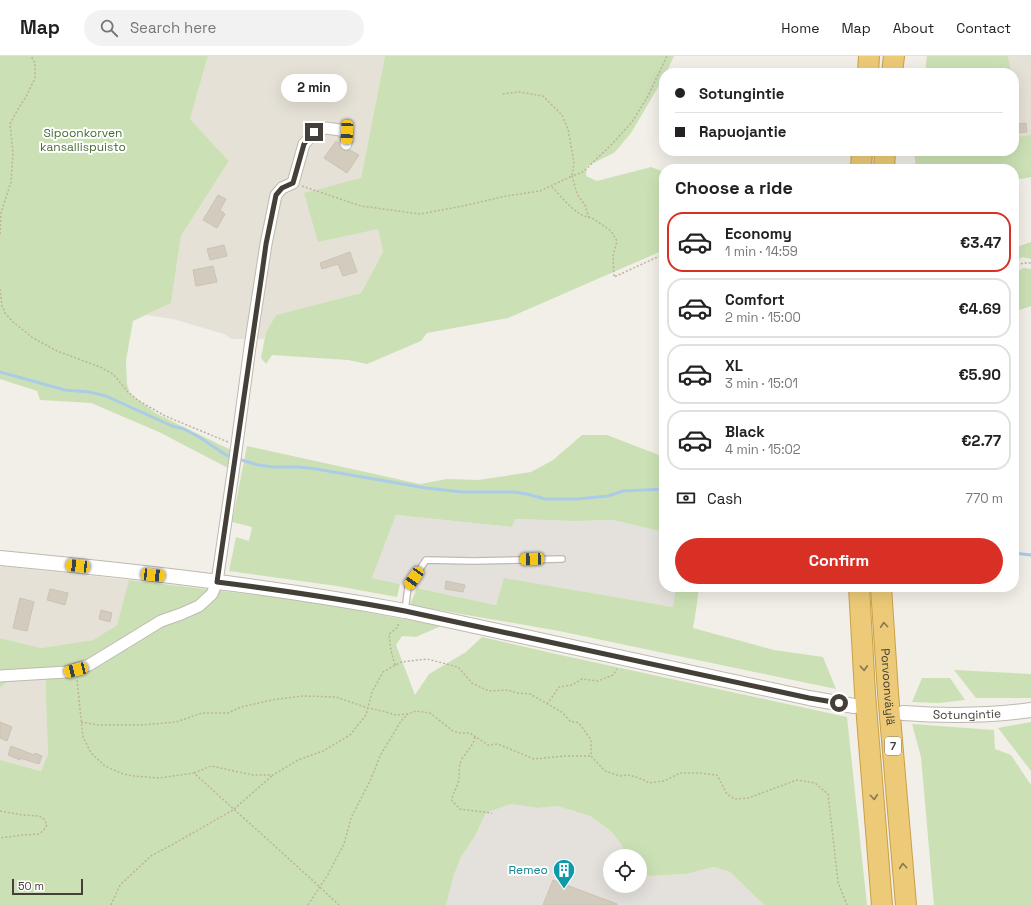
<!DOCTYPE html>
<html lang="en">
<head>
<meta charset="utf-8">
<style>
  :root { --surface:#fff; --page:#f2f2f2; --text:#222; --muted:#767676; --line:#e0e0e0; --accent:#d93025 }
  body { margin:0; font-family:"Space Grotesk",sans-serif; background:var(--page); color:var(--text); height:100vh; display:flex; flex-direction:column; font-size:15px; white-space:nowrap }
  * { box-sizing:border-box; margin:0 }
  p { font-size:13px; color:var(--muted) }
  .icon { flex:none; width:22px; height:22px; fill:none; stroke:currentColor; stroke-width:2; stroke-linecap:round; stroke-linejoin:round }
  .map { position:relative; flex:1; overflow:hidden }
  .drawer { position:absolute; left:659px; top:108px; width:360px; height:428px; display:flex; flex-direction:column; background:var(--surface); border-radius:16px; box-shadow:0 4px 16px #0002 }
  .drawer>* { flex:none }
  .banner { position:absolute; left:659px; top:12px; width:360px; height:88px; border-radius:16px; box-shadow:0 4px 16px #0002; display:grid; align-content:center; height:88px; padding:0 16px; background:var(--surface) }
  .buttons { position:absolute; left:603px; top:793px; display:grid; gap:8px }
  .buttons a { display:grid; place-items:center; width:44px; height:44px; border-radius:50%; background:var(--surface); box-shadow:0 4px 16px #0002; font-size:20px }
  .scale { position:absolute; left:12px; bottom:10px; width:71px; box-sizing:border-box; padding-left:4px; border:2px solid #443f37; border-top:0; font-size:11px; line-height:14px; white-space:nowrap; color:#443f37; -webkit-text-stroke:3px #fff; paint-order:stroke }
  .end { position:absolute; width:18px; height:18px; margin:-9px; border:5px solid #443f37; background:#fff; box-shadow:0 0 0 2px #fff }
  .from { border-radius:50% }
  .bubble { position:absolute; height:28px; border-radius:14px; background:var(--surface); box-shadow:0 4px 16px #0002; font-size:13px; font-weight:700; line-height:28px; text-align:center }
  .car { position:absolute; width:12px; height:24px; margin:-12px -6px; border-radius:5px; box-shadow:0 0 3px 1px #0007; background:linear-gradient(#f5c518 24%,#345 0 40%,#f5c518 0 76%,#345 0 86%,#f5c518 0) }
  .banner b { display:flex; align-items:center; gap:14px; height:38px; font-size:15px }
  .banner b+b { border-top:1px solid var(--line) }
  .banner i { width:10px; height:10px; background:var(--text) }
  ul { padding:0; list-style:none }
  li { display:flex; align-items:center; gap:12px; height:60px; margin:0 8px 6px; padding:0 8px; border:2px solid var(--line); border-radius:16px }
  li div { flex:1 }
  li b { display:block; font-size:15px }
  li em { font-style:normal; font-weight:700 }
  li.selected { border-color:var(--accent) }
  li>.icon { width:36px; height:36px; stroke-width:1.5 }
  h2 { padding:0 16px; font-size:18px; line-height:48px }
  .pay { display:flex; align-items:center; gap:10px; height:44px; padding:0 16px; font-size:15px }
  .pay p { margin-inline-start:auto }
  .cta { display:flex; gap:8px; margin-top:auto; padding:8px 16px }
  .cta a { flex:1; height:46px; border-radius:24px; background:var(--accent); color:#fff; font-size:16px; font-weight:700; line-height:46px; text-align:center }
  header { display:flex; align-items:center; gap:24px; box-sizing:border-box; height:56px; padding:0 20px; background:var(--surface); border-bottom:1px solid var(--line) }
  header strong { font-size:19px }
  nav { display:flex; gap:22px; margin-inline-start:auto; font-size:14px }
  .search { width:280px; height:36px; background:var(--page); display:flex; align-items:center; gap:10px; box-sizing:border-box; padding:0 14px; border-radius:22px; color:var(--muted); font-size:15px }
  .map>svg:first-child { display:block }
</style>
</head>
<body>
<header>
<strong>Map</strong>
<div class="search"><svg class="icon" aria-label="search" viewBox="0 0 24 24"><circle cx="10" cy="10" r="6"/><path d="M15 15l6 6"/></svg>Search here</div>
<nav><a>Home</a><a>Map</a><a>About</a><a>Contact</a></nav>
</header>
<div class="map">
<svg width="1031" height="849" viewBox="0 0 1031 849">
  <rect width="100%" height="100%" fill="#f1efe7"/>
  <path fill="#e5e1d6" d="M208 0H385L361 122 378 173 383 196 361 237 276 259 266 276 264 283H232L224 278 173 263 146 259 171 247 181 180 229 105 190 63Z
    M1008 0H1031V79L1014 81V17H1011Z
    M1 510 129 524 117 569 93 584 41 592 0 582V514Z
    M46 623V647L48 698 41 715 0 704V632L8 625Z"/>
  <path fill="#e4e1dc" d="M396 459 512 471 515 463 574 465 613 464 664 476V531H676L674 551 504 523 496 549 372 522Z
    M511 748 538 752 557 750 590 760 611 775 621 788 626 800H610V830H640V817L649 820 686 818 714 811 730 816 764 849H446L454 819 461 801 474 782 486 757Z"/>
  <path fill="#cbe1b5" d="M0 0H208L190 63 229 105 181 180 171 247 133 265 126 305 127 328 130 338 157 358 233 395 228 412 159 376 91 347 40 344 37 335 0 323Z
    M385 0H674L666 17H664V21L631 77 614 97 587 110 586 120 597 125 651 111 664 116V194L508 262 427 277 421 285 367 308 348 304 272 299 266 308 261 302 266 276 276 259 361 237 383 196 378 173 318 186 304 137 361 122Z
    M927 0H1008L1011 17H916L925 15Z
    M1031 79V121L1014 124V113H916L914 95H1014V81Z
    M1031 186V203L1022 201 1014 207V192Z
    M1023 212 1031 213V250L1014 256V218Z
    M582 379H607L664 401V476L613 464 574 465 515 463 512 471 396 459 372 522 400 528 397 541 337 530 229 515 236 481 249 485 252 471 232 466 247 390 420 428 447 423 478 424 531 416 553 404Z
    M504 522 673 551 676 531H699L696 554 693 572 774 594 823 601 836 633 559 575 410 549 417 532 496 549Z
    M129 524 257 539 269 538 441 570 416 581 402 580 396 589 415 639 429 618 466 596 482 581 556 598 847 661 867 849H764L730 816 714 811 686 818 649 820 640 817V800H626L621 788 611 775 590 760 557 750 538 752 511 748 486 757 474 782 461 801 454 819 446 849H0V704L41 715 48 698 46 647V623L8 625 0 632V582L41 592 93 584 117 569Z
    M954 614 1031 618V642H976Z
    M922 622H950L965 644 938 647 912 646Z
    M1031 666V715L998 672Z
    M912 668 994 674 995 693 1011 699 1031 729V849H934L921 701Z"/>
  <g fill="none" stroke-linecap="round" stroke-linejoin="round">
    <path stroke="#abcce7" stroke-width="3" d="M0 316 65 334 89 336 106 340 172 370 184 373 199 381 226 399 232 401
      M238 403 258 409 273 411H299L316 413 426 432 462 436H514L527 438 545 443H577L608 440 623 435 664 433
      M1014 497 1031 499"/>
  </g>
  <path fill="#d2cbbe" stroke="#cbc3b2" d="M1026 67 1027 76 1015 77 1014 68Z
    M336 85 339 87 340 91 342 94 346 95 350 94 359 99 347 117 324 102Z
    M218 139 226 143 220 154 225 158 217 172 203 164Z
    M224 189 227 200 210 204 207 193Z
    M350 196 357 216 343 220 338 208 322 213 320 207Z
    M213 210 217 226 196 230 193 214Z
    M446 525 465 529 463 536 445 533Z
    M50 533 68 537 65 549 47 544Z
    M20 542 34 546 27 575 13 572Z
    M101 554 112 557 110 566 99 563Z
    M0 666 12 671 7 685 0 682Z
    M11 690 34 699 35 697 42 700 39 708 20 702V704L8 699Z
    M553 824 617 848V849H543Z"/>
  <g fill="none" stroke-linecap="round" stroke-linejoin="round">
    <g stroke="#bfb9ae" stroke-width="8">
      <path id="service" d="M405 555 408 531 426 504 473 505 562 503"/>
    </g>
    <g stroke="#bfb9ae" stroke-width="13">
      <path id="minor" d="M0 620 66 616 89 609 161 565 181 558 199 550 212 538 217 526 235 403 250 291 266 188 276 139 282 132 293 127 304 88 314 77 326 72 340 74 347 76 346 88"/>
    </g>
    <g stroke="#bfb9ae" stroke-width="16">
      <g id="tertiary">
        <path d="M0 502C135 515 271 530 405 555L809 642 854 650"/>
        <path id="s1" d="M903 657C946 660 988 660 1031 654"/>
      </g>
    </g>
    <g stroke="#caa049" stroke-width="22">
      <g id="motorway">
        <path d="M868 17 869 0"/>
        <path d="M892 17 894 0"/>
        <path d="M861 113 862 95"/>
        <path d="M884 113 885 95"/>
        <path d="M859 531 865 637 882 849"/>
        <path id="s2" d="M881 531 888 637 906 849"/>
      </g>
    </g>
    <path stroke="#bcb29e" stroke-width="1.5" stroke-dasharray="2 2" stroke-linecap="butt" d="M302 130 361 150 420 158 463 150 506 140 540 135 572 120 574 106 568 73 562 59 543 40 519 36 502 38
      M552 131C563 142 575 160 592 162L611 175 617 185 613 200 614 221 664 198
      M589 162 585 149 577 138 572 120 583 116 612 88 632 66 648 40 667 0
      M0 178 1 157 11 126 13 97 10 68 18 53 27 39 35 22V7L31 0
      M1014 212 1023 207H1031
      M0 233 2 250 5 257 13 266 33 282 57 295 100 311 113 318 128 336 139 345 165 360 228 386
      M395 609 391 595 389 578 398 571V566
      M77 624 83 681 91 697 105 710 123 718 134 720 159 722 194 717C242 761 291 804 339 849
      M547 648 559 631 572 629 582 623 598 625 613 619 617 613
      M81 666 99 669H141L176 666 202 657H228L241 651 272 644 303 640 336 641 368 652 382 655 396 659 408 658 416 655 430 657 453 675 459 677H470L488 689 498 688 534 703 564 700H590
      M475 681C473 690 467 695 462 703 457 713 461 718 458 727 456 734 452 738 452 745L460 753 492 757
      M194 717 211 710 253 719H273L298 704 323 695 350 679 366 659 372 636 383 616 401 606 427 603 458 611 472 627 489 635 508 634 517 637 530 638 563 657 570 665 579 667 591 684V700L605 715 620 720 629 719 642 723 649 727 664 725 680 717H699L717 719 727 738 735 743 748 742 797 724 815 727 828 738 838 826 847 849
      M0 755 23 759 39 760 44 763 47 769 43 775 39 778 24 779 0 782
      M111 849 120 829 151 800 177 786 233 754 273 719
      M308 849 327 820 344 788 351 762 371 723 380 700 401 665 408 658"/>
    <use href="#service" stroke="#fff" stroke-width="5.5"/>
    <use href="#minor" stroke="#fff" stroke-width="11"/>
    <use href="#tertiary" stroke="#fff" stroke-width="14"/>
    <use href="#motorway" stroke="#ecca77" stroke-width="20"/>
  </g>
  <defs><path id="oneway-chevron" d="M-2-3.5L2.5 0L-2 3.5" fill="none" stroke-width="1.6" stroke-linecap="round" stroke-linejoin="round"/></defs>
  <g stroke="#877751">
    <use href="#oneway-chevron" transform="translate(884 569) rotate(-94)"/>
    <use href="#oneway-chevron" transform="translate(864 612) rotate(87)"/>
    <use href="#oneway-chevron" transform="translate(874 741) rotate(85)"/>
    <use href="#oneway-chevron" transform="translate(903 810) rotate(-95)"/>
  </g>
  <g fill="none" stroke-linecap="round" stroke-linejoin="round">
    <path stroke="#443f37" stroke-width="5" d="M314 76 304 88 293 127 282 132 276 139 266 188 262 217 217 526C280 534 342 543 405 555L809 642 839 647"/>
  </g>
  <defs>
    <g id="building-pin" transform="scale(1.15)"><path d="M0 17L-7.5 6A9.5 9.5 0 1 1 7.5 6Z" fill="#0f9aa8" stroke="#fff"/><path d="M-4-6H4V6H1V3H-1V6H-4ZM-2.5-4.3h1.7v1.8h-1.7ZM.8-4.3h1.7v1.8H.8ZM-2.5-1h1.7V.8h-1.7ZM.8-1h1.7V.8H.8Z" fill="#fff"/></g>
  </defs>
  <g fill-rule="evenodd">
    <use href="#building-pin" x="564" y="814"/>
  </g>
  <g text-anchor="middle" stroke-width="4" stroke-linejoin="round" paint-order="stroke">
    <rect fill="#fff" stroke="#7c7973" stroke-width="1" x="885" y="681" width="16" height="18" rx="3"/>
    <g font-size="11" font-weight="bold" fill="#443f37">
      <text x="893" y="694">7</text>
    </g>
    <g font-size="12" fill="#466e31" stroke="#fff">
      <text x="83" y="81">Sipoonkorven<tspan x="83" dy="14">kansallispuisto</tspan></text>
    </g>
    <g font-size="12" fill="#443f37" stroke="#fff">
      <text dy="4" stroke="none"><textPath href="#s2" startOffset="100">Porvoonväylä</textPath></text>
      <text dy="4" stroke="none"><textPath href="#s1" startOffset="64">Sotungintie</textPath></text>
    </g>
    <g font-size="12" fill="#0d838f" stroke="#fff" text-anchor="end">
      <text x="548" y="818">Remeo</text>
    </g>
  </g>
</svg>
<div class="buttons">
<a><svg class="icon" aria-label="locate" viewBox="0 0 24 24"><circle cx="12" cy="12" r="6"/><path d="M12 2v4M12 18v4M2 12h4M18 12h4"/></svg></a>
</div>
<div class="scale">50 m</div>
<i class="end from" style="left:839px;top:647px"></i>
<i class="end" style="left:314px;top:76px"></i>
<div class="bubble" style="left:281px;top:18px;width:66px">2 min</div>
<i class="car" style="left:347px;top:76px;rotate:182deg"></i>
<i class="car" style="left:532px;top:503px;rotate:268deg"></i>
<i class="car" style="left:78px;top:510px;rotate:276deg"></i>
<i class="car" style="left:153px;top:519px;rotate:96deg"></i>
<i class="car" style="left:414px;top:522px;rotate:214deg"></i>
<i class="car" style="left:76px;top:614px;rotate:256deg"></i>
<div class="banner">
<b><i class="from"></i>Sotungintie</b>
<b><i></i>Rapuojantie</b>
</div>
<section class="drawer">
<h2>Choose a ride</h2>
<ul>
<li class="selected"><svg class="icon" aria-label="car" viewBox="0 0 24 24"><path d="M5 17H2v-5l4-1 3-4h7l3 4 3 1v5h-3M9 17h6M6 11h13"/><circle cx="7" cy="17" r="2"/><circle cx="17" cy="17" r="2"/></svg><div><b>Economy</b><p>1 min · 14:59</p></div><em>€3.47</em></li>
<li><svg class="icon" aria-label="car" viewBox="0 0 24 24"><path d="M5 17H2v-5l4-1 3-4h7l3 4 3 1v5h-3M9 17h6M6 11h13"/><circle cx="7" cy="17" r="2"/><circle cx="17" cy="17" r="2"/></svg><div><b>Comfort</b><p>2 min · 15:00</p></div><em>€4.69</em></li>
<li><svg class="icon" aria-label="car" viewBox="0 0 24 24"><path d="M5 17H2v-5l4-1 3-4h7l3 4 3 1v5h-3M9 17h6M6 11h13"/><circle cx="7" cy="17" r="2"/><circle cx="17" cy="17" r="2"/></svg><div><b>XL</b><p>3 min · 15:01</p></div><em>€5.90</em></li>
<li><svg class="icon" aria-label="car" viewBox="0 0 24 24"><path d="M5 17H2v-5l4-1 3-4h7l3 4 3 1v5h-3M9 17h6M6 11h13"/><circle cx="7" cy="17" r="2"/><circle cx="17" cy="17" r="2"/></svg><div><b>Black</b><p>4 min · 15:02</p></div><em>€2.77</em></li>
</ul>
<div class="pay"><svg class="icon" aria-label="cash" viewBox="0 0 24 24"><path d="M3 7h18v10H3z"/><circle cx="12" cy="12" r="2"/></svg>Cash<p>770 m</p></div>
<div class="cta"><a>Confirm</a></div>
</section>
</div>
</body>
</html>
